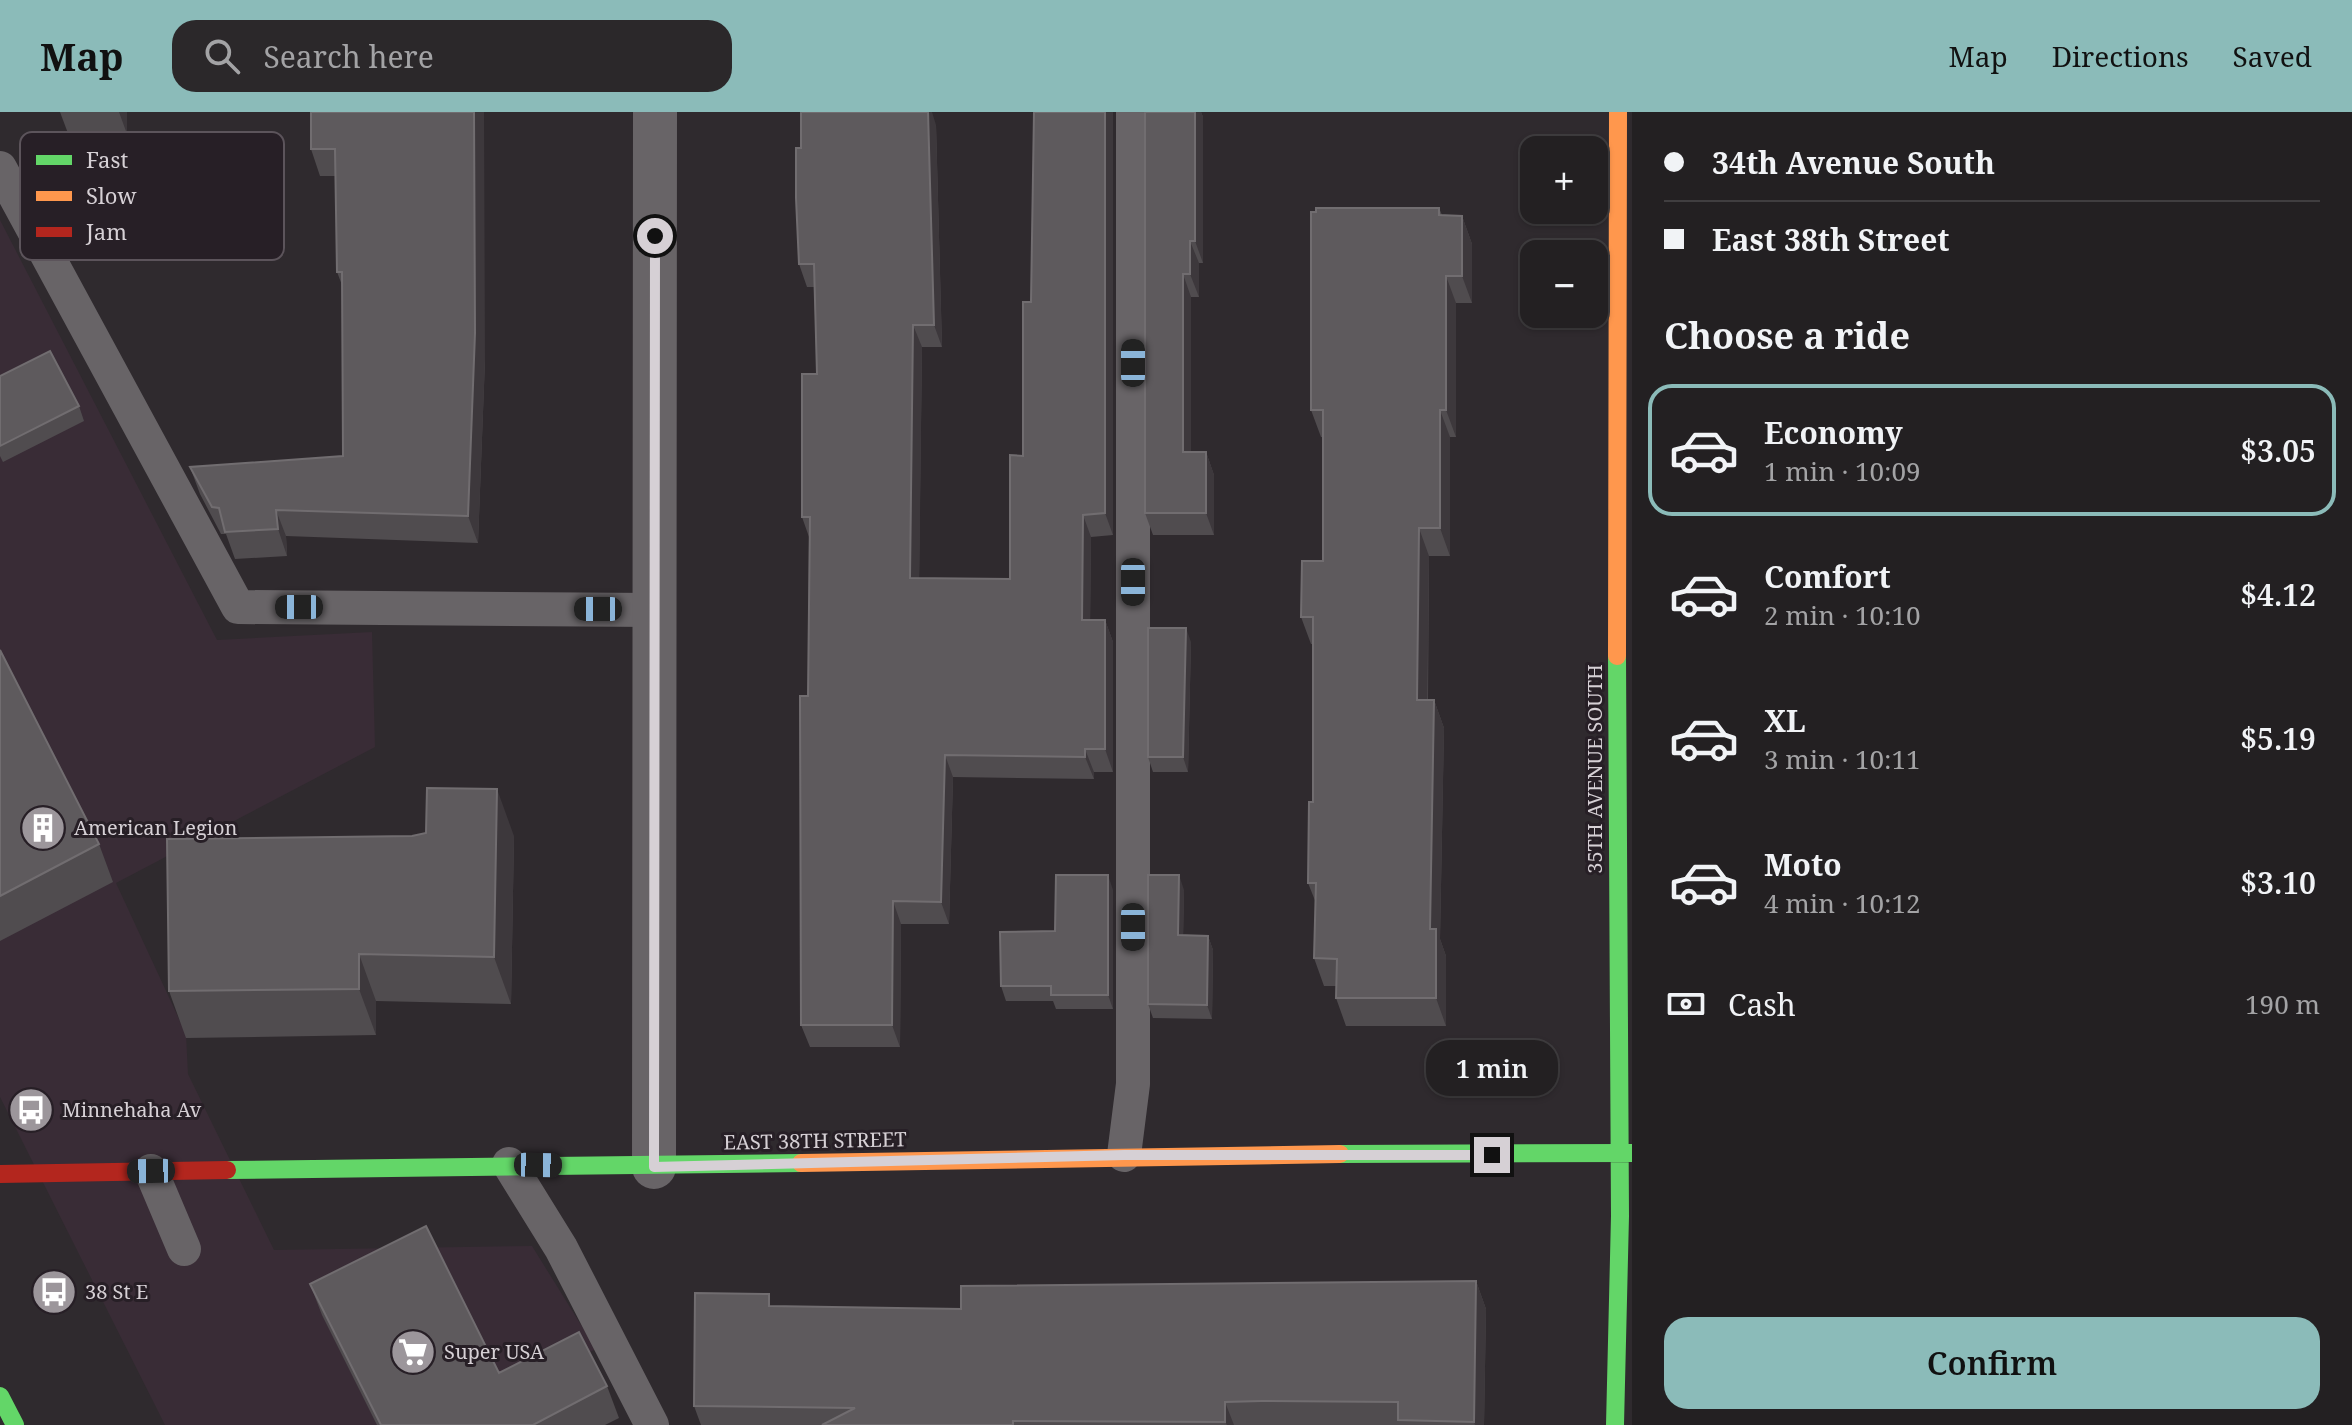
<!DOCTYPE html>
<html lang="en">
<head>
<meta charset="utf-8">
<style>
  :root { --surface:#232022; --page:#2b282a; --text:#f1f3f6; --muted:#a3a3a5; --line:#403e40; --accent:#8bbbb9 }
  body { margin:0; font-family:"Noto Serif",serif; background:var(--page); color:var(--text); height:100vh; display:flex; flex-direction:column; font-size:30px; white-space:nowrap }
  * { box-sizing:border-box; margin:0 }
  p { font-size:26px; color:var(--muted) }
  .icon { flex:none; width:44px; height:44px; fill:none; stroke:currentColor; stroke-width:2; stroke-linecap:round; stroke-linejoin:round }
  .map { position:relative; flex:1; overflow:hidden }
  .details { display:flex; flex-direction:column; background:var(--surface); width:720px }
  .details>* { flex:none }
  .guide { display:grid; align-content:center; height:176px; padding:0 32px; background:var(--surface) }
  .controls { position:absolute; left:1520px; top:24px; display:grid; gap:16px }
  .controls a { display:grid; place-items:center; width:88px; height:88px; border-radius:16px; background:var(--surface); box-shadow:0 2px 6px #0004,0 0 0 2px var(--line); font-size:40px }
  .end { position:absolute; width:36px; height:36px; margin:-18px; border:10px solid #d6d0d5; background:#111; box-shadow:0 0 0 4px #111 }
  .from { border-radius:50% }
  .bubble { position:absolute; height:56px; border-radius:24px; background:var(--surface); box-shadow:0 2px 6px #0004,0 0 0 2px var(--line); font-size:26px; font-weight:600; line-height:56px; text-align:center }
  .car { position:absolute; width:24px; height:48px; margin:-24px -12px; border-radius:10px; box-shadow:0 0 6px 2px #0007; background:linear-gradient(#222 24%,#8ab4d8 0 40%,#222 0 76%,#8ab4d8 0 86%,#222 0) }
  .guide b { display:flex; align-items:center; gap:28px; height:76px; font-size:30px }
  .guide b+b { border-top:2px solid var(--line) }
  .guide i { width:20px; height:20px; background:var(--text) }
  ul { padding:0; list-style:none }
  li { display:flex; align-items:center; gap:24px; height:132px; margin:0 16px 12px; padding:0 16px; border:4px solid transparent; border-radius:24px }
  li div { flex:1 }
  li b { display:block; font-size:30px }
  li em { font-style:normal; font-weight:600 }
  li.on { border-color:var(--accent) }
  li>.icon { width:72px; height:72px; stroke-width:1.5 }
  h2 { padding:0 32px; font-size:36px; line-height:96px }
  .pay { display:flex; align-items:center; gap:20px; height:88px; padding:0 32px; font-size:30px }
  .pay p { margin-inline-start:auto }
  .action { display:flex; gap:16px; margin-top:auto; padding:16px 32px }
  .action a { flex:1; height:92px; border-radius:24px; background:var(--accent); color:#111; font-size:32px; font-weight:600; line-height:92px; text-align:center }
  header { display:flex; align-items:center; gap:48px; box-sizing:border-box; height:112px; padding:0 40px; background:var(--accent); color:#111 }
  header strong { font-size:38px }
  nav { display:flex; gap:44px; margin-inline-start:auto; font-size:28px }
  .search { width:560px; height:72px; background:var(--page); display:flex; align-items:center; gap:20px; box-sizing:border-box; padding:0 28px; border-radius:24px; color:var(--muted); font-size:30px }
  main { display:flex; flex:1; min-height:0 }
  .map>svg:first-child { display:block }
</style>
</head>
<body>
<header>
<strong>Map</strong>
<div class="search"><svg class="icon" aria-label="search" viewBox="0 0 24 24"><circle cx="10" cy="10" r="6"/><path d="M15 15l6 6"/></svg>Search here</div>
<nav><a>Map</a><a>Directions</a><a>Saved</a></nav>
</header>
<main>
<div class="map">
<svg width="1632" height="1313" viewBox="0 0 1632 1313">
  <rect width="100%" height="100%" fill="#2f2a2e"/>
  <path fill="#392c36" d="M0 108 217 528 372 520 375 635 116 771 186 922 188 962 274 1138 532 1134 596 1237 443 1313H165L0 985Z"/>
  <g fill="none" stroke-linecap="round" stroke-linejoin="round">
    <path stroke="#686467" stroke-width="34" d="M0 56 238 495 655 498
      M1124 1043 1133 972V0
      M509 1052 561 1136 652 1313
      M151 1059 184 1137"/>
    <path stroke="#686467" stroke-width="44" d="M654 1055 655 0"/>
    <path stroke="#63d668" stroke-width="18" d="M1340 1042 1632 1041
      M227 1058 801 1051
      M0 1284 15 1313
      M1615 1313 1620 1104 1617 544"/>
    <path stroke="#ff974d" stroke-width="18" d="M1617 544 1618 0
      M801 1051 1340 1042"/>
    <path stroke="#b3261e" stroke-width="18" d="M0 1062 227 1058"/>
  </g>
  <path fill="#504c4f" d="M60 0H127V22L69 24Z
    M311 0 485 248 478 431 286 424 287 444 235 447 226 422H221L200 382 190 355 343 344 342 173 337 160 336 64H320L311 37Z
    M1113 0V423L1091 425 1090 508H1105L1113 530V660H1094V667L953 665 949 812H901L900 935H810L801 913 808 584 809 425 802 405 817 262 814 175H807L799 152 801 36 936 13 942 235H922L919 466 1010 467 1023 344Z
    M1145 0H1201L1203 5V151H1199V185H1191V340H1206L1214 363V423H1153L1145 401Z
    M1439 96 1442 103 1462 104 1472 132V191H1456V325H1450V444H1429L1428 588H1434L1444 616 1440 827 1446 844V914H1346L1336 886V874H1324L1314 846 1316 791 1308 771 1313 690V532H1311L1301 505 1323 449V325H1321L1311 298Z
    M0 264 79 294 84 309 3 350 0 344Z
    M1191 530 1188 660H1153L1148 645Z
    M0 538 99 732 113 770 0 829Z
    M514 724 511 892 376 889V923L186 926 169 879Z
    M1113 778V897H1056L1053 889H1006L1001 874 1055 819Z
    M1184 778 1183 823 1208 824 1213 838 1212 907 1153 906 1148 892Z
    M1476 1169 1486 1197 1484 1313H701L694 1294 773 1194 961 1197Z
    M310 1172 499 1261 607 1274 619 1306 605 1313H377L322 1203Z"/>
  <path fill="#3d383c" d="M119 0H127V22Z
    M474 0H484L485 248 478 431 468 404Z
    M928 0H932L936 13 942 235 934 213Z
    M1105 0H1113V423L1105 401Z
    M1195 0H1201L1203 5V151L1195 129Z
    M1462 104 1472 132V191L1462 164Z
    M1190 129 1199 151V185L1190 162Z
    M1183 162 1191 185V363L1183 340Z
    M1446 164 1456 191V325L1446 298Z
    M913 213 922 235 919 489 910 466Z
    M1440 298 1450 325V444L1440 416Z
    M1206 340 1214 363V423L1206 401Z
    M276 398 286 424 287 444 278 417Z
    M1083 403 1091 425 1090 530 1082 508Z
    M1419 416 1429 444 1427 616 1417 588Z
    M1105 508 1113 530V660L1105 637Z
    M1186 516 1191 530 1188 660 1183 645Z
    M1434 588 1444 616 1440 827 1446 844V914L1436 886 1430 817Z
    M1085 637 1094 660V667L1085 645Z
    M945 643 953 665 949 812 941 790Z
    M497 677 514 724 511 892 494 845Z
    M1108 763 1113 778V897L1108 883Z
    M1179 763 1184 778 1183 838 1178 823Z
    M893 789 901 812 900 935 892 913Z
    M1208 824 1213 838 1212 907 1207 893Z
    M359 842 376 889V923L359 877Z
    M1476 1169 1486 1197 1484 1313H1475L1474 1310Z
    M1225 1290 1234 1313H1227L1225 1310Z"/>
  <path fill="#5e5a5d" stroke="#716d70" stroke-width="2" d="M311 0H474L475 221 468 404 276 398 278 417 225 420 219 396 212 395 190 355 343 344 342 160H337L335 37H311Z
    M801 0H928L934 213H913L910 466 1010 467V343L1023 344V190H1031L1034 0H1105V401L1083 403 1082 508H1105V637H1085V645L945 643 941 790 893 789 892 913H801L800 584H808L810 405H802V262H817L814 152H799L796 86V36H801Z
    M1145 0H1195V129H1190V162H1183V340H1206V401H1145Z
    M1316 96H1439V103L1462 104V164H1446V298H1440V416H1419L1417 588H1434L1430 817H1436V886H1336L1337 847 1314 846 1316 771H1308L1309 690H1313V505H1301L1302 449H1323V298H1311V100H1316Z
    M50 239 79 294 0 334V264Z
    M1148 516H1186L1183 645H1148Z
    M0 538 99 732 0 784Z
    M427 676 497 677 494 845 359 842V877L169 879 167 727 412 724 426 721Z
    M1056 763H1108V883H1051V874H1001L1000 820 1055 819Z
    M1148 763H1179L1178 823 1208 824 1207 893 1148 892Z
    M426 1114 499 1261 579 1220 607 1274 533 1313H381L310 1172Z
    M1476 1169 1474 1310 1398 1308V1290L1261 1289 1225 1290V1310L1013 1309V1313H822L855 1296 694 1294 695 1181 769 1182V1194L961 1197V1174Z"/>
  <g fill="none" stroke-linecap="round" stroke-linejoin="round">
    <path stroke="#d6d0d5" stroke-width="10" d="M655 124 654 1055 1124 1043H1492"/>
  </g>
  <defs>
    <g id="building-disc" transform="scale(2.3)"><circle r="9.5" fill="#9c969b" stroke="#271f26"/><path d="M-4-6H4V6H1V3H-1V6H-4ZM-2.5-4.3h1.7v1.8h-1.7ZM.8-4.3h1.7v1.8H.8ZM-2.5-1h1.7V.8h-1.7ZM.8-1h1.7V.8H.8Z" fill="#fff"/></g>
    <g id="bus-disc" transform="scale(2.3)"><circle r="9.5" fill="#9c969b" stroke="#271f26"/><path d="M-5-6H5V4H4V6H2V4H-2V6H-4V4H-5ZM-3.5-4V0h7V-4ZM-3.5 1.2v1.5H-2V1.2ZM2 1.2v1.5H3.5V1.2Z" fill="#fff"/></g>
    <g id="supermarket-disc" transform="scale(2.3)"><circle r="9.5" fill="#9c969b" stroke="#271f26"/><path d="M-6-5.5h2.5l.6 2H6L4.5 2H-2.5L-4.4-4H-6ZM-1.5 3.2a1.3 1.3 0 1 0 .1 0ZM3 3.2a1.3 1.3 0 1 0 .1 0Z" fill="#fff"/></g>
  </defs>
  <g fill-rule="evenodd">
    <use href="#building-disc" x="43" y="716"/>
    <use href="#bus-disc" x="31" y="998"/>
    <use href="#bus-disc" x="54" y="1180"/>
    <use href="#supermarket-disc" x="413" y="1240"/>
  </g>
  <g text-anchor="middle" stroke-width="6" stroke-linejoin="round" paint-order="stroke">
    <g font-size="20" fill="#d6d0d5" stroke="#271f26">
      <text transform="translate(1595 657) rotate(-90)" y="7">35TH AVENUE SOUTH</text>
      <text transform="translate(815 1029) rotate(-1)" y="7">EAST 38TH STREET</text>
    </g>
    <g font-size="20" fill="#d6d0d5" stroke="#271f26" text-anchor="start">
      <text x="74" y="723">American Legion</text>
      <text x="62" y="1005">Minnehaha Av</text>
      <text x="85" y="1187">38 St E</text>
      <text x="444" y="1247">Super USA</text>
    </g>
  </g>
  <rect x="20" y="20" width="264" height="128" rx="12" fill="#271f26" stroke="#5c545b" stroke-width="2"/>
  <rect x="36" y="43" width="36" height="10" fill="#63d668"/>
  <rect x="36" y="79" width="36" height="10" fill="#ff974d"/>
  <rect x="36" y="115" width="36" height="10" fill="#b3261e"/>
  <g font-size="22" fill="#d6d0d5">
    <text x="86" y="56">Fast</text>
    <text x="86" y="92">Slow</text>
    <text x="86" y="128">Jam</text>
  </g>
</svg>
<div class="controls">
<a>+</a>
<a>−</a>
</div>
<i class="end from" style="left:655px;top:124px"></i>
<i class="end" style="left:1492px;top:1043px"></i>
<div class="bubble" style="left:1426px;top:928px;width:132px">1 min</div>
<i class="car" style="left:1133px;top:251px;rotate:0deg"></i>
<i class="car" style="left:1133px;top:470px;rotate:180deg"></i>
<i class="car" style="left:299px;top:495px;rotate:270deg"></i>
<i class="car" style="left:598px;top:497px;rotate:270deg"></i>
<i class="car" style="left:1133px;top:815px;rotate:180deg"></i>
<i class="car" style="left:538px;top:1053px;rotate:91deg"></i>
<i class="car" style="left:151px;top:1059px;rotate:269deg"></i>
</div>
<section class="details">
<div class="guide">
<b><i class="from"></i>34th Avenue South</b>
<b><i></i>East 38th Street</b>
</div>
<h2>Choose a ride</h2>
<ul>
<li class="on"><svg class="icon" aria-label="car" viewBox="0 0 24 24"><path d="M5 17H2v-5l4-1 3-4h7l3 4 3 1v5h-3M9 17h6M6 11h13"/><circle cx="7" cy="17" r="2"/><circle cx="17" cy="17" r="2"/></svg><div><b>Economy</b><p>1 min · 10:09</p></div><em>$3.05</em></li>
<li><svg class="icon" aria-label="car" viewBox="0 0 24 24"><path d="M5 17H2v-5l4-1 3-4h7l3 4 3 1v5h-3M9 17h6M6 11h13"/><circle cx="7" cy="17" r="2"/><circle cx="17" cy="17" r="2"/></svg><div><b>Comfort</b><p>2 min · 10:10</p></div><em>$4.12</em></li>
<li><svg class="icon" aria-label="car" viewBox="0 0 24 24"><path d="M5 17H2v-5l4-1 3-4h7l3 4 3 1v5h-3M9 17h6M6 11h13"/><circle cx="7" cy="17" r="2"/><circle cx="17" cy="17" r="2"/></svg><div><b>XL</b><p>3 min · 10:11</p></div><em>$5.19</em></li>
<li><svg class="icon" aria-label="car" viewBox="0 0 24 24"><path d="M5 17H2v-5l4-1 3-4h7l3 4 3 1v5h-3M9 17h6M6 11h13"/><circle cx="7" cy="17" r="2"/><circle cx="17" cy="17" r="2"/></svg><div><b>Moto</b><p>4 min · 10:12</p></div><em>$3.10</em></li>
</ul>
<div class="pay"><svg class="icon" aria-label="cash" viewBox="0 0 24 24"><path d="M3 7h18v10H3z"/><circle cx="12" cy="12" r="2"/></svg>Cash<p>190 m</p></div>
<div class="action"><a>Confirm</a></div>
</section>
</main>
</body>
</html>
